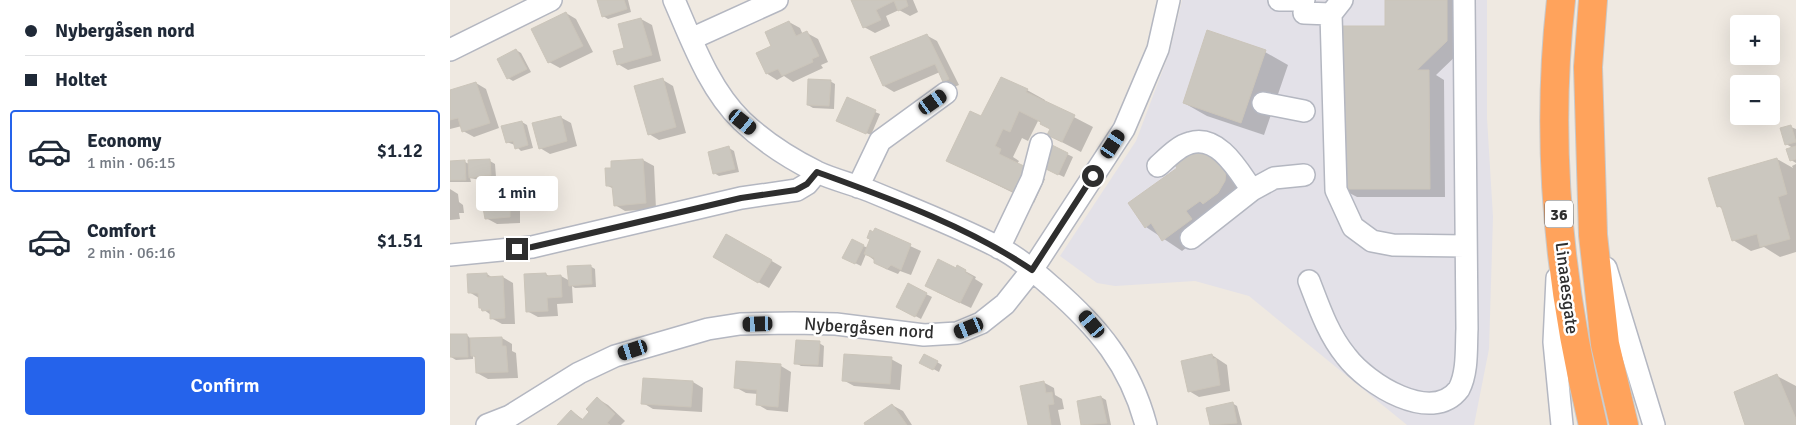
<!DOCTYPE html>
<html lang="en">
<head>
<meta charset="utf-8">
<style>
  :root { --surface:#fff; --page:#f6f6f7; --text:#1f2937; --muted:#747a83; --line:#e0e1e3; --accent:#2563eb }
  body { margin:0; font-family:Signika,sans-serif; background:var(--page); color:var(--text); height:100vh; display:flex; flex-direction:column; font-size:19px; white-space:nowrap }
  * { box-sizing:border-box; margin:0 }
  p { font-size:16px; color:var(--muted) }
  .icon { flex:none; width:28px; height:28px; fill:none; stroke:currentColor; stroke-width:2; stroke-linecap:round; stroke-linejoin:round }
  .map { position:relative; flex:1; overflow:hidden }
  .drawer { display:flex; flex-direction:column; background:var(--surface); width:450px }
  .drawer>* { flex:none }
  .guide { display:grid; align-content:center; height:110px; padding:0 25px; background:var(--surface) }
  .controls { position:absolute; left:1280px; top:15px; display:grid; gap:10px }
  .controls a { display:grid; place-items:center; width:50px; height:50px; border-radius:5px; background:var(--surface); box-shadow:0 5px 20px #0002; font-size:25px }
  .end { position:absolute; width:22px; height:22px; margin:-11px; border:6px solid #2e2e2e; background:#fff; box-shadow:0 0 0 2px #fff }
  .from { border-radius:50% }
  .bubble { position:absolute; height:35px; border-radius:5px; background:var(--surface); box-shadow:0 5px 20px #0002; font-size:16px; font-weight:600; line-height:35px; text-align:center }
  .car { position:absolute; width:15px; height:30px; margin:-15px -8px; border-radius:6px; box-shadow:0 0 4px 1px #0007; background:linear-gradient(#222 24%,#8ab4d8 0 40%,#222 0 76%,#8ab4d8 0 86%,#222 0) }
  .guide b { display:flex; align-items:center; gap:18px; height:48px; font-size:19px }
  .guide b+b { border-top:1px solid var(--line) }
  .guide i { width:12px; height:12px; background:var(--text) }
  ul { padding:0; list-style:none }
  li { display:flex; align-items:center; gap:15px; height:82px; margin:0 10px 8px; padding:0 15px; border:2px solid transparent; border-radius:5px }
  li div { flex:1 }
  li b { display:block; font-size:19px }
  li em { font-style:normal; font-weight:600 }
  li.active { border-color:var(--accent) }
  li>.icon { width:45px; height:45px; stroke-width:1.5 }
  .button { display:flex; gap:10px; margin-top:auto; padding:10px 25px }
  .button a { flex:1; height:58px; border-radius:5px; background:var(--accent); color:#fff; font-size:20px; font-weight:600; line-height:58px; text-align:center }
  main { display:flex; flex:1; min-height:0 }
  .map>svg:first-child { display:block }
</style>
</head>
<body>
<main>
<section class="drawer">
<div class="guide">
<b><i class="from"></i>Nybergåsen nord</b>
<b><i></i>Holtet</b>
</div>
<ul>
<li class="active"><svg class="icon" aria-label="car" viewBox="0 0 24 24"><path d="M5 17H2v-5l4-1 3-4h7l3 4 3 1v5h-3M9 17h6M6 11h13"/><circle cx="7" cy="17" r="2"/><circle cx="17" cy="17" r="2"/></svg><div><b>Economy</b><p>1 min · 06:15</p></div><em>$1.12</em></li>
<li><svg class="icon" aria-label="car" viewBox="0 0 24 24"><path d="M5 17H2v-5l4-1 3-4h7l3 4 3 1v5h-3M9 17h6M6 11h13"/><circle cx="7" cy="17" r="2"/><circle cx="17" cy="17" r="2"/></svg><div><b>Comfort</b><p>2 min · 06:16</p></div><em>$1.51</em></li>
</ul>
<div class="button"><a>Confirm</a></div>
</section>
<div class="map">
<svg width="1346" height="425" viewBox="0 0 1346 425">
  <rect width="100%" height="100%" fill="#efe9e1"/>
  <path fill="#e3e1e8" d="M732 0H1037V118L1043 217 1039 349 1024 425H957L799 296 745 281 665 286 647 283 610 256 686 141 720 51Z"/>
  <path fill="#0003" d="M148 0H178L181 12 158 19 153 16Z
    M402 0H463L468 12 460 16 449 10 436 16 440 26 425 33 414 27Z
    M936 0H1012V50L986 75 994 80 995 197H907L892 189 937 27Z
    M116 13 126 19 143 52 110 68 99 62Z
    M191 19 202 25 211 61 178 70 168 64Z
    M339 22 350 28 353 35 357 33 368 39 378 62 371 65 373 68 343 82 334 76 327 80 316 73 323 47Z
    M476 35 487 41 509 85 504 87 494 81 490 72 444 92 434 86Z
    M66 50 71 53 81 72 63 81 58 78Z
    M815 52 838 65 814 135 757 116 734 103Z
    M213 80 223 86 236 133 209 140 199 134Z
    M380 81 385 84 384 109 363 108 358 105Z
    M26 83 36 89 49 128 24 137 13 131 12 126 0 129V95Z
    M577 90 595 100V102L643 127 631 152 598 135 601 129 588 121 578 141 572 138 563 157 569 161 567 164 595 179 584 203 498 161 531 117Z
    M425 112 430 114 421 135 393 123Z
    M110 117 121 123 127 146 100 154 90 148Z
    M72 122 77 125 83 148 71 151 65 145 57 142Z
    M1341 127 1346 129V163L1341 160 1343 148 1336 144Z
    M601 146 623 157 614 177 597 169Z
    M279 148 284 151 289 172 269 176 264 173Z
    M769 159 793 191 759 230 732 251 696 227Z
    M1327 159 1343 168 1342 166 1346 164V252L1330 257 1314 247 1301 251 1283 240 1273 209 1268 206 1260 178Z
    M193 160 204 166 206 209 175 211 165 205 164 189 158 186Z
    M40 161 45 164 46 177 35 178 36 181 60 179 70 186V223L47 224 36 218 30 180 20 178 21 182H0V162H15L19 164Z
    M0 189 8 194 9 202 13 205 14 213H9L10 219 0 220Z
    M425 230 471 251 461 275 450 271 448 274 436 269 416 254 411 266 399 260 402 241 418 248Z
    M277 235 332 267 319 288 264 257Z
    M140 266 145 269 146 287 125 288 122 286 123 303 107 304 108 316 88 317 77 311 96 274 100 277 111 276 120 281Z
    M508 267 526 277 525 279 533 284 521 308 487 292Z
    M37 274 43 278 53 277 63 283 65 324H52L41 318V315L30 307 29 298 19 292Z
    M458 285 482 297 471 319 447 306Z
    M17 335 22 340 52 338 62 344V351L66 353 68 378 38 379 27 373V358L23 356V359L6 360 1 357 0 336Z
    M369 343 374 346 373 367 351 366 346 363Z
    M762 355 777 365 780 391 749 397 739 391 732 362Z
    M441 359 452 365 450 390 404 386 393 380Z
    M487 362 492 365 489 372 476 365Z
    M331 366 341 372 338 412 317 410 307 404 308 394 296 393 285 387Z
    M1327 376 1346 386V425H1296Z
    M243 382 253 388 252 412 203 409 193 403Z
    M593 382 604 388 605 395 612 399 614 409 608 410 611 425H579Z
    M651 397 656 400 661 425H633L628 402Z
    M148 399 158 405 175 421 171 425H109L121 411 134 420Z
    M782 403 787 406 792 425H762L758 409Z
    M442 405 453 411 462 425H417Z"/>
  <path fill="#cbc7bf" stroke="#cbc5ba" d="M147 0H174L177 9 152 17Z
    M401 0H456L458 6 448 11 444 1 426 10 431 20 413 28Z
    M935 0H997V41L967 70H979L980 189H891L890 26H935Z
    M116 12 133 46 98 63 81 29Z
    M191 18 202 55 167 65 163 51 174 48 168 24Z
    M339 21 346 36 357 31 369 56 362 59 363 62 332 76 328 69 316 74 306 53 321 46 315 32Z
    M757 30 816 50 791 123 733 103Z
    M477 34 499 79 493 82 485 64 433 86 420 57Z
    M66 49 77 69 57 79 47 59Z
    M551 77 578 89 576 92 625 115 612 142 597 135 600 129 590 124 591 122 569 111 560 132 553 129 545 146 551 149 549 154 578 168 566 193 496 161 520 111 531 116Z
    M213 78 226 127 198 135 184 86Z
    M358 79 381 80 379 106 357 105Z
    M26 82 40 123 12 132 8 118 0 120V90Z
    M397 97 426 110 416 134 386 121Z
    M111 116 117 141 89 149 82 123Z
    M72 121 78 145 65 149 63 141 56 143 51 126Z
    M1341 125 1346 142 1335 145 1330 128Z
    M600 144 618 153 608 175 590 166Z
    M279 146 285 169 263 174 258 152Z
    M1346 146V159L1340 161 1336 149Z
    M748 152 766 155 776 171 775 181 768 193 753 204 750 201 736 211 742 219 712 241 701 223 695 228 678 203 727 168 725 165 740 154Z
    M1327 158 1337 194 1328 197 1340 239 1310 247 1307 234 1282 241 1271 206 1267 207 1258 178Z
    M40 159 41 175 19 178 18 160Z
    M193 159 196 203 164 206 162 186H156L155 168H161V161Z
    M15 160 16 180H0V161Z
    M60 178V217L35 219 28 180Z
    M425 228 461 244 451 270 441 265 437 269 424 263V258L414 254 420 239 417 238 420 230 423 232Z
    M276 234 322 260 308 283 263 257Z
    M402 239 414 245 405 264 392 258Z
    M488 259 506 268 507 265 516 270 515 272 523 277 510 303 475 286Z
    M141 265 142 284 119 286 117 266Z
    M37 273V277L53 276 55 318 40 319V310L32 311 31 308H29L28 293H18L17 274Z
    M96 273V276L111 275 112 297 97 298 98 311 76 312 74 274Z
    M458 283 477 293 465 317 446 307Z
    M0 334H17L18 357H0Z
    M52 337V346H56L58 372 26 373 25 356H21L20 338Z
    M346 340 370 341 368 365 344 364Z
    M394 354 442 357 440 384 392 381Z
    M474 354 488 361 483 370 469 363Z
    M762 354 763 359 766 358 770 385 738 392 731 361Z
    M286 361 331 364 328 407 306 405 307 390 284 388Z
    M1327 374 1346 419V425H1295L1284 392Z
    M193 378 243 381 241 407 191 404Z
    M594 381 596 393 602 392 604 404 598 405 601 425H578L570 386Z
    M651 396 657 423 631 425 627 401Z
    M147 397 165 414 157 423 160 425H107L121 410 132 420 139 412 136 409Z
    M783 402 787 423 760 425 756 408Z
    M442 404 457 425H415L414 423Z"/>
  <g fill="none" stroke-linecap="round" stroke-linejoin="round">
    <g stroke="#b4b7c1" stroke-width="24">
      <path id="minor" d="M224 0C242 41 259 89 292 121 313 141 341 159 367 172 384 180 403 184 420 191 463 209 507 226 548 247 568 257 586 273 602 287 648 327 680 365 696 425
        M829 0H854
        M892 0 881 14 886 190 903 227 922 241 943 245 1015 246
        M854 13 881 14
        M241 39 327 0
        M0 50 101 0
        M813 103 854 111
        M708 166C717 158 728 146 740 143 769 134 789 172 802 190
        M408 187 430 141 496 93
        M741 238 802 190 824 178 854 175
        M549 248 582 179 591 144
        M0 255 82 247 291 198 347 190 357 184 367 172
        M1156 268 1204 425
        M1107 278 1104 342 1112 425
        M859 281C869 307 878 334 896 356 917 384 982 425 1009 389 1018 372 1016 347 1017 329L1014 0
        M37 425 60 416 129 373 165 356 258 329 290 324 344 323 386 324 474 335 507 333 531 323 555 304 582 270 674 129 708 49 719 0"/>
    </g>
    <g stroke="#c9c9c9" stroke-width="30">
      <path id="highway" d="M1111 0C1095 141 1109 287 1143 425
        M1143 0 1138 67 1143 235 1155 344 1174 425"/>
    </g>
    <use href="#minor" stroke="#fff" stroke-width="21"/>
    <use href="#highway" stroke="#ffa35c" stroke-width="28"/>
  </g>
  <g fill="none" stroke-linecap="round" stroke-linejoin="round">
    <path stroke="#2e2e2e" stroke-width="6" d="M67 249 82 247 291 198 346 190 357 184 367 172C441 199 517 226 582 270L643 176"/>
  </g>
  <g text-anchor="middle" stroke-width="5" stroke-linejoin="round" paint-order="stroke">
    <rect fill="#fff" stroke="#6d6d6d" stroke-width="1" x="1095" y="200.5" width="28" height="27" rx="4"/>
    <g font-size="16" font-weight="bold" fill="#2e2e2e">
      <text x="1109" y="220">36</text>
    </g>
    <g font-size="18" fill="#2e2e2e" stroke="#fff">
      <text transform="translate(1117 288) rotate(83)" y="6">Linaaesgate</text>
      <text transform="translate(419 328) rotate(4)" y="6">Nybergåsen nord</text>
    </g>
  </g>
</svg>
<div class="controls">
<a>+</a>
<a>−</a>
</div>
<i class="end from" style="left:643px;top:176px"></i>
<i class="end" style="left:67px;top:249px"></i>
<div class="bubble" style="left:26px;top:176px;width:82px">1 min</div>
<i class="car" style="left:483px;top:102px;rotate:55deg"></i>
<i class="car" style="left:293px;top:122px;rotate:129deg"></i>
<i class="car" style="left:663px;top:144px;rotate:33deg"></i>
<i class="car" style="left:308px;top:324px;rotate:268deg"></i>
<i class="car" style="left:642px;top:324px;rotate:320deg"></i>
<i class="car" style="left:519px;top:328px;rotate:248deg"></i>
<i class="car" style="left:183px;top:350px;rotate:252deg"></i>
</div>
</main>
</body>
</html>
